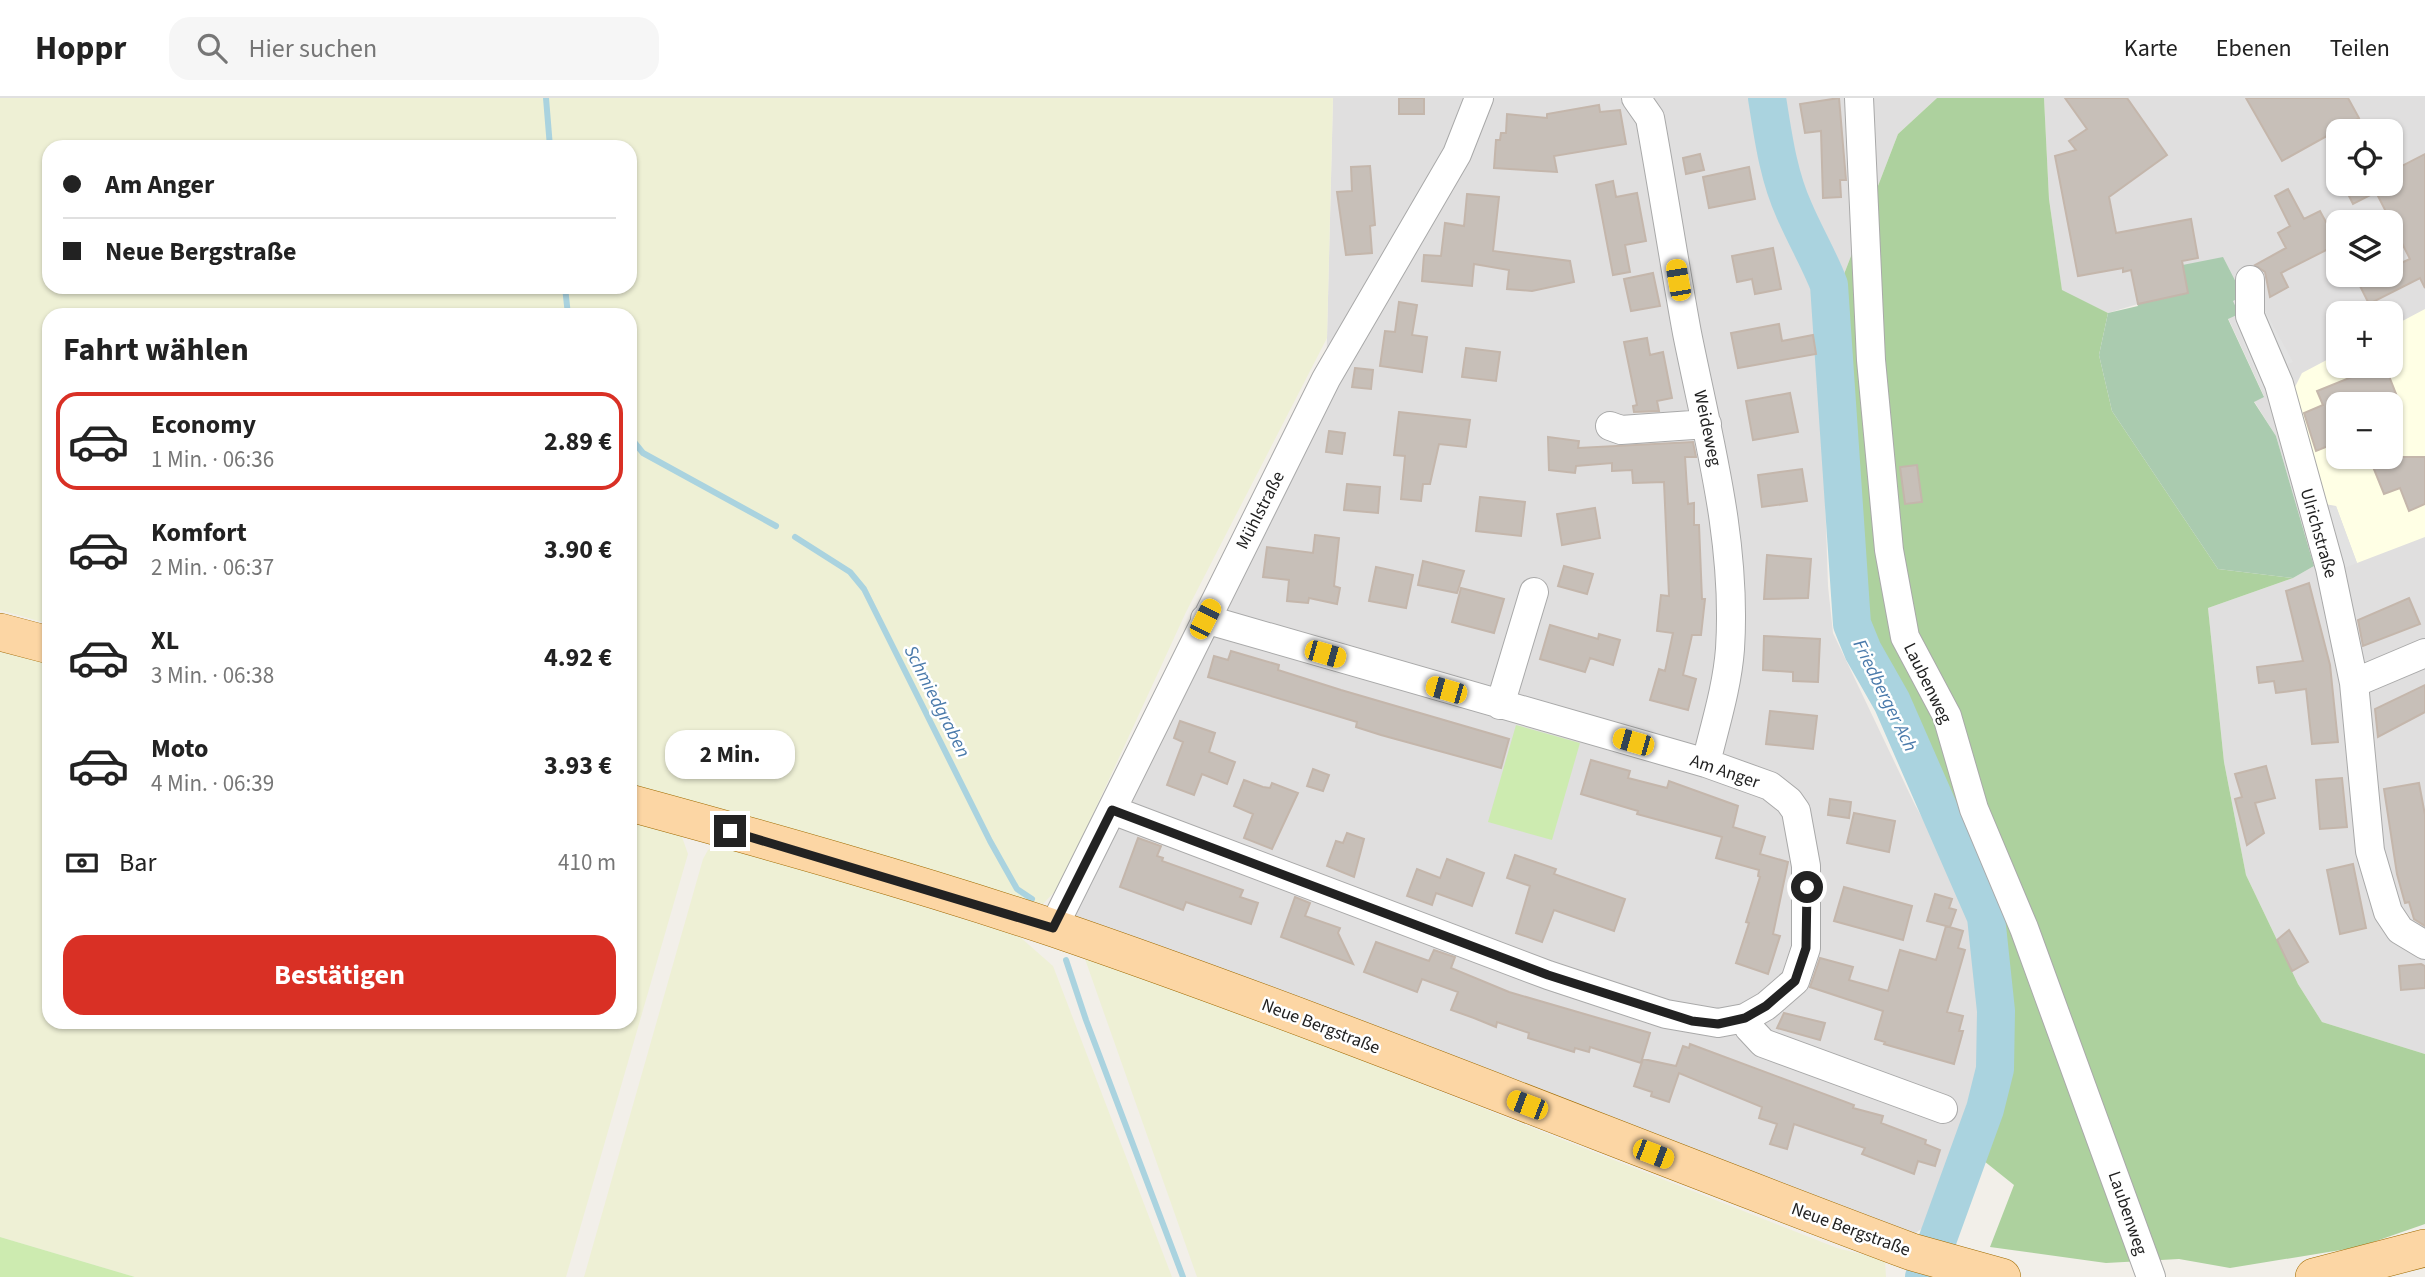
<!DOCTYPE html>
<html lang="de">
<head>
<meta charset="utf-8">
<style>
  :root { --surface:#fff; --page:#f6f6f6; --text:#222; --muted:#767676; --line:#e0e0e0; --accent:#d93025 }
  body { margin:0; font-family:"Source Sans 3",sans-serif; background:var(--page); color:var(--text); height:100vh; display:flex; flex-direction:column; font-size:26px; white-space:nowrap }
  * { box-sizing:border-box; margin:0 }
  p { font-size:23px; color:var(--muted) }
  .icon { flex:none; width:38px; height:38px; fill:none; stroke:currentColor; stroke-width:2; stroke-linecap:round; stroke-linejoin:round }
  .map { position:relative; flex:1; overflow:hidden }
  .side { position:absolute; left:42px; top:210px; width:595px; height:721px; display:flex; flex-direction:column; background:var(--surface); border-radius:21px; box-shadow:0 2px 5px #0004 }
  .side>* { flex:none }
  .banner { position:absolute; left:42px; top:42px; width:595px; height:154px; border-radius:21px; box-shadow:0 2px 5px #0004; display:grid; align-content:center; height:154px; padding:0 21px; background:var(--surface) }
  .fabs { position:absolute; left:2326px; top:21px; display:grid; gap:14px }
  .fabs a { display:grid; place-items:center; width:77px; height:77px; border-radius:14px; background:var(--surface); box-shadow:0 2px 5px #0004; font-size:35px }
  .end { position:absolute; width:32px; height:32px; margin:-16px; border:9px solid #222; background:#fff; box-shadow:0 0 0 4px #fff }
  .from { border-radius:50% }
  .bubble { position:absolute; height:49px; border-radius:21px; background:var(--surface); box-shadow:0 2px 5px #0004; font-size:23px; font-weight:700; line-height:49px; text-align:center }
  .car { position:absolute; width:21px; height:42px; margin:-21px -10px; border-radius:9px; box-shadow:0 0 5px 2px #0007; background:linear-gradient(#f5c518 24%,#345 0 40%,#f5c518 0 76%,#345 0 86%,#f5c518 0) }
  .banner b { display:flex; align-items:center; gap:24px; height:66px; font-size:26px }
  .banner b+b { border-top:2px solid var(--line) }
  .banner i { width:18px; height:18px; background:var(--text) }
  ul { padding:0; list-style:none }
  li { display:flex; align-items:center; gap:21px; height:98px; margin:0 14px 10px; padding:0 7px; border:4px solid transparent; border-radius:21px }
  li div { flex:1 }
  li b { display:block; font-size:26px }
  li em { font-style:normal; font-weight:700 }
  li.selected { border-color:var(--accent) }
  li>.icon { width:63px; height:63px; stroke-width:1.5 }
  h2 { padding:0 21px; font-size:32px; line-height:84px }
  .pay { display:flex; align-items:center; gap:18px; height:77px; padding:0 21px; font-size:26px }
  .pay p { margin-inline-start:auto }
  .cta { display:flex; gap:14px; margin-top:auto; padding:14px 21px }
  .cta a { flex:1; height:80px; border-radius:21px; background:var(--accent); color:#fff; font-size:28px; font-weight:700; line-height:80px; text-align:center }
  header { display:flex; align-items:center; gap:42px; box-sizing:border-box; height:98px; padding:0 35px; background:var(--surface); border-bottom:2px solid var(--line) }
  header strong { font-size:33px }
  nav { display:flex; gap:38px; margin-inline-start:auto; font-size:24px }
  .search { width:490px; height:63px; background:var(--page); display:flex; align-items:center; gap:18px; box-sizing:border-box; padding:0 24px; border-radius:21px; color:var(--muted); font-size:26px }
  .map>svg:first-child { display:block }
</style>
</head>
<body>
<header>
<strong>Hoppr</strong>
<div class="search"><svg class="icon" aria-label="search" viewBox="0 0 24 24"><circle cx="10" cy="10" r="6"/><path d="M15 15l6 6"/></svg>Hier suchen</div>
<nav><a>Karte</a><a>Ebenen</a><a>Teilen</a></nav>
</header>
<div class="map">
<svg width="2425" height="1179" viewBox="0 0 2425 1179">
  <rect width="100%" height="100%" fill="#f2efe9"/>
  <path fill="#e0dfdf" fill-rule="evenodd" d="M1333 0H1937L1898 36 1831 210 1821 274 1828 488 1833 535 1915 707 1979 821 1992 926 1929 1126 1914 1136 1058 819 1326 281Z
    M2044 0H2425V956L2322 924 2298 886 2246 777 2224 664 2208 510 2293 480 2314 468 2276 338 2254 303 2264 298 2228 220 2232 203 2242 199 2138 206 2108 215 2062 193 2049 101ZM2338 33H2390V86H2338ZM2338 124H2390V177H2338ZM2338 215H2390V268H2338ZM2338 306H2390V359H2338Z"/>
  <path fill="#ffffe5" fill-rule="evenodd" d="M2425 211V439L2357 465 2336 408 2325 406 2289 301 2302 275 2338 256V268H2390L2391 229ZM2338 306H2390V359H2338Z"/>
  <path fill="#eef0d5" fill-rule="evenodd" d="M0 0H1333L1327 240 1186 514 1060 788 1043 806 630 690V217H49V526L0 512ZM49 49H630V189H49Z
    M0 554 49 566V924H630V722L681 736 688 756 566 1179H135L0 1139Z
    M720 745 1020 839 1053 868 1172 1179H584L703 761 708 752Z
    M1085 861 1249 918 1837 1150 1885 1162 1886 1179H1197Z"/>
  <path fill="#cdebb0" d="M1516 627 1580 645 1552 742 1488 724Z
    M0 1139 135 1179H0Z"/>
  <path fill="#add19e" d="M1937 0H2044L2049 101 2062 192 2108 215 2099 257 2112 313 2218 471 2293 480 2208 510 2224 664 2246 777 2298 886 2322 924 2425 956V1126L2359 1149 2230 1170 2179 1161 2106 1165 1990 1149 2014 1087 1979 1059 2000 1003 2007 962 2005 908 1995 813 1862 521 1831 210 1898 36Z"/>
  <path fill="#aacbaf" d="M2223 159 2243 198 2233 203 2239 216 2228 221 2264 299 2254 304 2276 338 2314 468 2293 480 2218 471 2112 313 2099 257 2108 215 2138 208 2132 177Z"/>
  <path fill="#e2e2e2" d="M2264 211 2293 264 2274 272 2279 286 2264 295 2235 224Z
    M2336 408 2357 465 2339 472 2321 413Z"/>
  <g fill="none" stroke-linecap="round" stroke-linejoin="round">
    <path stroke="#aad3df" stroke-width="6" d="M546 0 550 49
      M565 189 568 217
      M630 339 643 355 776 428
      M795 439 850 474 864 491 990 743 1017 791 1032 801
      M1066 862 1086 922 1183 1179"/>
    <path stroke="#aad3df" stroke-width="38" d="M1767 0C1773 37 1778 77 1794 112 1805 138 1819 161 1829 187L1852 526 1863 553 1892 604 1986 819 1996 913 1995 971 1985 1011 1924 1179"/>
  </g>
  <path fill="#c7bfb8" stroke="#c4b6ab" stroke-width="2" d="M1399 0H1424V16H1399Z
    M1839 0 1846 82H1840L1841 99 1823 100 1821 33 1805 35 1800 6Z
    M2065 0H2127L2167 57 2109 99 2116 135 2191 121 2198 160 2182 163 2188 195 2138 206 2131 172 2123 174V170L2078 178 2055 58 2076 52 2069 43 2087 31Z
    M2246 0H2348L2359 20 2282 63Z
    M1599 7 1600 14 1620 12 1626 46 1554 58 1557 74 1494 70 1496 42H1500L1501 35H1506L1507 16 1547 20V16Z
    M1700 56 1704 72 1686 76 1683 60Z
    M2425 56V190L2420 180 2369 206 2359 186 2378 177H2390V170L2410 161 2376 94 2353 106 2343 86H2390V74Z
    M1370 68 1375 127 1370 128 1372 155 1346 157 1337 94 1352 93 1351 69Z
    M1749 69 1755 101 1709 110 1703 79Z
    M1613 83 1616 99 1637 95 1646 143 1625 147 1630 174 1613 177 1596 87Z
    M2288 91 2304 121 2320 113 2338 146 2281 175 2288 189 2270 199 2265 174 2255 167 2286 150 2278 135 2290 128 2275 98Z
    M1467 96 1499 99 1493 153 1570 163 1574 184 1532 193 1507 191 1509 172 1474 166 1472 188 1422 183 1424 157 1441 158 1445 125 1464 128Z
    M1773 150 1781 191 1755 196 1752 181 1737 184 1732 158Z
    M1653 175 1660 208 1631 213 1624 181Z
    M1399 204 1417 207 1412 237 1427 239 1422 274 1380 268 1385 233 1395 234Z
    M1779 226 1782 243 1813 237 1816 256 1738 270 1731 235Z
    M1647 240 1650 257 1663 254 1672 300 1657 303 1659 313 1634 314 1633 308 1637 307 1624 244Z
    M1466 250 1500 254 1496 283 1462 279Z
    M2379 268H2385L2400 306H2338V344L2316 353 2304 315 2323 307 2317 293Z
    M1355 270 1373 272 1371 291 1352 289Z
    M1790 295 1798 334 1753 342 1746 303Z
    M1399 314 1470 322 1466 349 1439 346 1430 386H1423L1421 403 1401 401 1405 358 1394 357Z
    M1329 333 1345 335 1342 356 1326 354Z
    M1548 339 1579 343 1578 350 1693 344 1696 359H1685L1688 406 1694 405V427H1699L1702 501H1705L1701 537H1692L1683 577 1696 581 1688 612 1650 602 1659 571 1665 573 1673 535 1657 533 1661 497 1669 498 1664 384 1633 385 1632 372 1612 373V365L1576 368 1575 375 1549 372Z
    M2369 359H2425V406L2409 413 2400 390 2384 396Z
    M1917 367 1922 404 1905 406 1900 369Z
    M1802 371 1807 403 1762 409 1758 377Z
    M1347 386 1380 389 1378 415 1344 412Z
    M1480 399 1525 404 1521 438 1476 433Z
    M1595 410 1600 440 1562 447 1557 416Z
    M1315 437 1339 440 1334 488 1340 490 1337 506 1309 500 1308 505 1287 503 1289 482 1263 479 1267 449 1313 455Z
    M1767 457 1811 461 1808 500 1764 501Z
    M1423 463 1464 473 1457 495 1418 487Z
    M1564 468 1593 476 1587 496 1558 488Z
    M1376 469 1413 477 1406 510 1369 503Z
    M2309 485 2330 567 2338 644 2312 646 2306 591 2276 595 2274 583 2259 585 2257 569 2303 563 2286 493Z
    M1461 490 1504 501 1494 535 1452 524Z
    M2409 500 2420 526 2363 548 2358 522Z
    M1550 527 1598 541 1599 536 1620 542 1613 567 1590 560 1585 574 1540 561Z
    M1764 538 1820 541 1818 584 1793 583V574L1763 572Z
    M1231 553 1279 567 1278 572 1341 592 1509 641 1501 670 1381 637 1356 629 1357 624 1208 579 1214 558 1228 562Z
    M2425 587V614L2378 639 2375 611Z
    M1770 613 1817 618 1813 651 1766 646Z
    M1180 623 1215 635 1209 654 1235 664 1227 686 1202 676 1194 697 1167 687 1183 644 1174 640Z
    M1591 662 1630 673 1628 680 1667 690 1669 683 1738 708 1733 729 1765 739 1760 756 1788 764 1773 836 1780 838 1768 876 1736 865 1749 825 1746 824 1760 779 1758 778 1759 772 1716 760 1722 739 1637 716 1638 713 1581 696Z
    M2266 668 2275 700 2255 705 2264 735 2247 747 2235 701 2242 699 2235 676Z
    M1313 671 1329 677 1323 693 1307 688Z
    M2342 680 2347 729 2320 731 2316 682Z
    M1244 682 1263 689 1270 690 1272 685 1298 695 1272 751 1244 740 1253 716 1234 708Z
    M2419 685 2425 717V828L2414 821 2409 804 2405 805 2397 776 2384 691Z
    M1830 701 1851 704 1849 720 1828 717Z
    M1854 715 1895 723 1889 754 1847 745Z
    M1347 735 1364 741 1354 779 1327 768 1336 743 1343 745Z
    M1138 740 1161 748 1157 758 1163 760 1162 763 1243 792 1240 799 1258 805 1251 826 1186 804 1183 812 1120 789Z
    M1515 757 1556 771 1554 776 1625 801 1614 833 1554 812 1542 844 1516 835 1530 788 1507 780Z
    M1447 761 1484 775 1472 808 1436 795 1432 807 1407 798 1417 771 1440 780Z
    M2353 766 2366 830 2340 836 2327 772Z
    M1844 789 1912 808 1903 842 1834 823Z
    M1935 796 1952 801 1949 810 1956 812 1950 829 1927 823Z
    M1295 799 1310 805 1305 818 1340 830 1338 835 1353 866 1281 839Z
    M1946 828 1963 833 1958 850 1965 852 1947 914 1963 918 1959 933H1963L1954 966 1884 946 1885 944 1875 941 1883 913 1810 889 1820 860 1853 869 1849 882 1888 893 1900 852 1936 862Z
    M2289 832 2308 864 2292 873 2277 842Z
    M1376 844 1429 863 1434 852 1455 859 1451 870 1509 894 1650 935 1641 965 1590 949 1589 954 1575 950 1574 954 1528 940 1529 935 1497 924 1496 929 1474 920 1451 912 1458 894 1422 881 1417 894 1364 874Z
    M2421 866 2425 868V890L2401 892 2399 868Z
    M1784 915 1825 925 1820 942 1777 930Z
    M1690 946 1854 1007 1853 1010 1883 1018 1881 1025 1926 1042 1925 1046 1940 1052 1935 1068 1918 1063 1914 1076 1862 1056 1865 1050 1794 1026 1787 1051 1770 1046 1777 1026 1759 1020 1762 1009 1679 975 1669 1004 1651 998 1652 994 1634 988 1643 961 1676 968 1683 948 1689 950Z"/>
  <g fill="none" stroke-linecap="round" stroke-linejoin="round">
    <g stroke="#a9a9a9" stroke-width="30">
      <path id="minor" d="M1636 0 1650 20C1663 92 1674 164 1687 235 1708 340 1737 443 1730 551 1727 590 1715 627 1706 665
        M1859 0 1871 262 1889 452 1905 539 1947 618 1974 711 2024 830 2151 1179
        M2250 182V218L2279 286 2330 470 2354 585 2370 753 2388 814 2400 832 2425 847
        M1610 328 1621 332 1707 326
        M2354 585 2425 555
        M1500 607 1534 494
        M1112 712 1548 877 1666 916 1718 925 1745 920 1766 908 1795 883 1806 850V768L1796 713 1789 703 1770 688 1706 665 1205 521
        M1053 830 1326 281 1457 56 1479 0
        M1745 920 1749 930 1763 945 1943 1011"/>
    </g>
    <g stroke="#a06b00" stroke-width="38">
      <path id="major" d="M0 534 49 547
        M630 705C773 744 916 784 1056 831 1344 930 1626 1047 1912 1154L2002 1179
        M2314 1179 2425 1150"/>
    </g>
    <use href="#minor" stroke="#fff" stroke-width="28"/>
    <use href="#major" stroke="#fcd6a4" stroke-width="37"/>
  </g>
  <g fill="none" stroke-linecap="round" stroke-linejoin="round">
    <path stroke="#222" stroke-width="9" d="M730 733 1053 830 1112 712 1548 877 1692 923 1718 926 1745 920 1766 908 1795 883 1806 850 1807 789"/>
  </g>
  <g text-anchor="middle" stroke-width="5" stroke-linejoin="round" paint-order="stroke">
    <g font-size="18" fill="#222" stroke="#fff">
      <text transform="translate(1708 330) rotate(78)" y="6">Weideweg</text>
      <text transform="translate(1260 412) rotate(-63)" y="6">Mühlstraße</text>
      <text transform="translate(2319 435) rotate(74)" y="6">Ulrichstraße</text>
      <text transform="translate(1928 585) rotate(64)" y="6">Laubenweg</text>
      <text transform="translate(1725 673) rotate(19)" y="6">Am Anger</text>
      <text transform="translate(1321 928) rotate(21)" y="6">Neue Bergstraße</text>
      <text transform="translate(2128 1115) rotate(71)" y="6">Laubenweg</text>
      <text transform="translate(1851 1131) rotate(20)" y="6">Neue Bergstraße</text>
    </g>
    <g font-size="19" font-style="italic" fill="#4a7aab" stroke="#fff">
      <text transform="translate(1886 597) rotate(64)" y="7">Friedberger Ach</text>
      <text transform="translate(938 603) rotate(63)" y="7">Schmiedgraben</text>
    </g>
  </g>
</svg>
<div class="fabs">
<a><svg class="icon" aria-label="locate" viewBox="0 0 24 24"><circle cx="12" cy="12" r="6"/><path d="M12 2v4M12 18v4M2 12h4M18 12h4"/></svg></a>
<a><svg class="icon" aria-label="layers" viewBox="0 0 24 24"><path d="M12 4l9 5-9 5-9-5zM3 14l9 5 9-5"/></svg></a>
<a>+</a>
<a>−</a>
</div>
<i class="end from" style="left:1807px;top:789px"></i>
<i class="end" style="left:730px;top:733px"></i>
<div class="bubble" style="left:665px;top:632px;width:130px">2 Min.</div>
<i class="car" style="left:1678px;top:182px;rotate:350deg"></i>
<i class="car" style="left:1205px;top:521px;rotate:27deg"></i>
<i class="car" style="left:1325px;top:556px;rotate:106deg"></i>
<i class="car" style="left:1446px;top:592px;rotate:286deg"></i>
<i class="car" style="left:1633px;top:644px;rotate:286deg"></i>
<i class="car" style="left:1527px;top:1007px;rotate:291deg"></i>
<i class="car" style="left:1653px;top:1056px;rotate:111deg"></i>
<div class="banner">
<b><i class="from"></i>Am Anger</b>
<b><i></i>Neue Bergstraße</b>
</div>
<section class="side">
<h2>Fahrt wählen</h2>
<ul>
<li class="selected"><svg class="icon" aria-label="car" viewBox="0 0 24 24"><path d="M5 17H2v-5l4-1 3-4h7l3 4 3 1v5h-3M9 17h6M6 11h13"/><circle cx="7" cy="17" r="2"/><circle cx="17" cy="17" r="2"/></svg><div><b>Economy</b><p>1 Min. · 06:36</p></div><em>2.89 €</em></li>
<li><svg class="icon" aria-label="car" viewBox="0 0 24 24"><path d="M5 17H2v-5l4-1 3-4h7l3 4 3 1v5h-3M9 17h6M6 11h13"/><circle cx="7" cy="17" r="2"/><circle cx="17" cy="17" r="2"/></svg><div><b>Komfort</b><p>2 Min. · 06:37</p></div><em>3.90 €</em></li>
<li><svg class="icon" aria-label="car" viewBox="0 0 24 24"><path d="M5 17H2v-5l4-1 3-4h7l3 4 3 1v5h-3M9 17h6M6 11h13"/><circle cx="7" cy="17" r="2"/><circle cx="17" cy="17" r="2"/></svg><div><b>XL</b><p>3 Min. · 06:38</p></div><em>4.92 €</em></li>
<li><svg class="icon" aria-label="car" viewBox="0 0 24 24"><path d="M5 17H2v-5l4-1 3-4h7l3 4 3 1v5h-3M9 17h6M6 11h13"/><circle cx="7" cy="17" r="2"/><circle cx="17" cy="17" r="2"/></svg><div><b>Moto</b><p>4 Min. · 06:39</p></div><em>3.93 €</em></li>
</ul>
<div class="pay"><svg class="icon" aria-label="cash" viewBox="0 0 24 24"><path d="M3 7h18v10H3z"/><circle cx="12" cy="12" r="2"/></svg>Bar<p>410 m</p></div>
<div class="cta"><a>Bestätigen</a></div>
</section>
</div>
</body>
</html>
